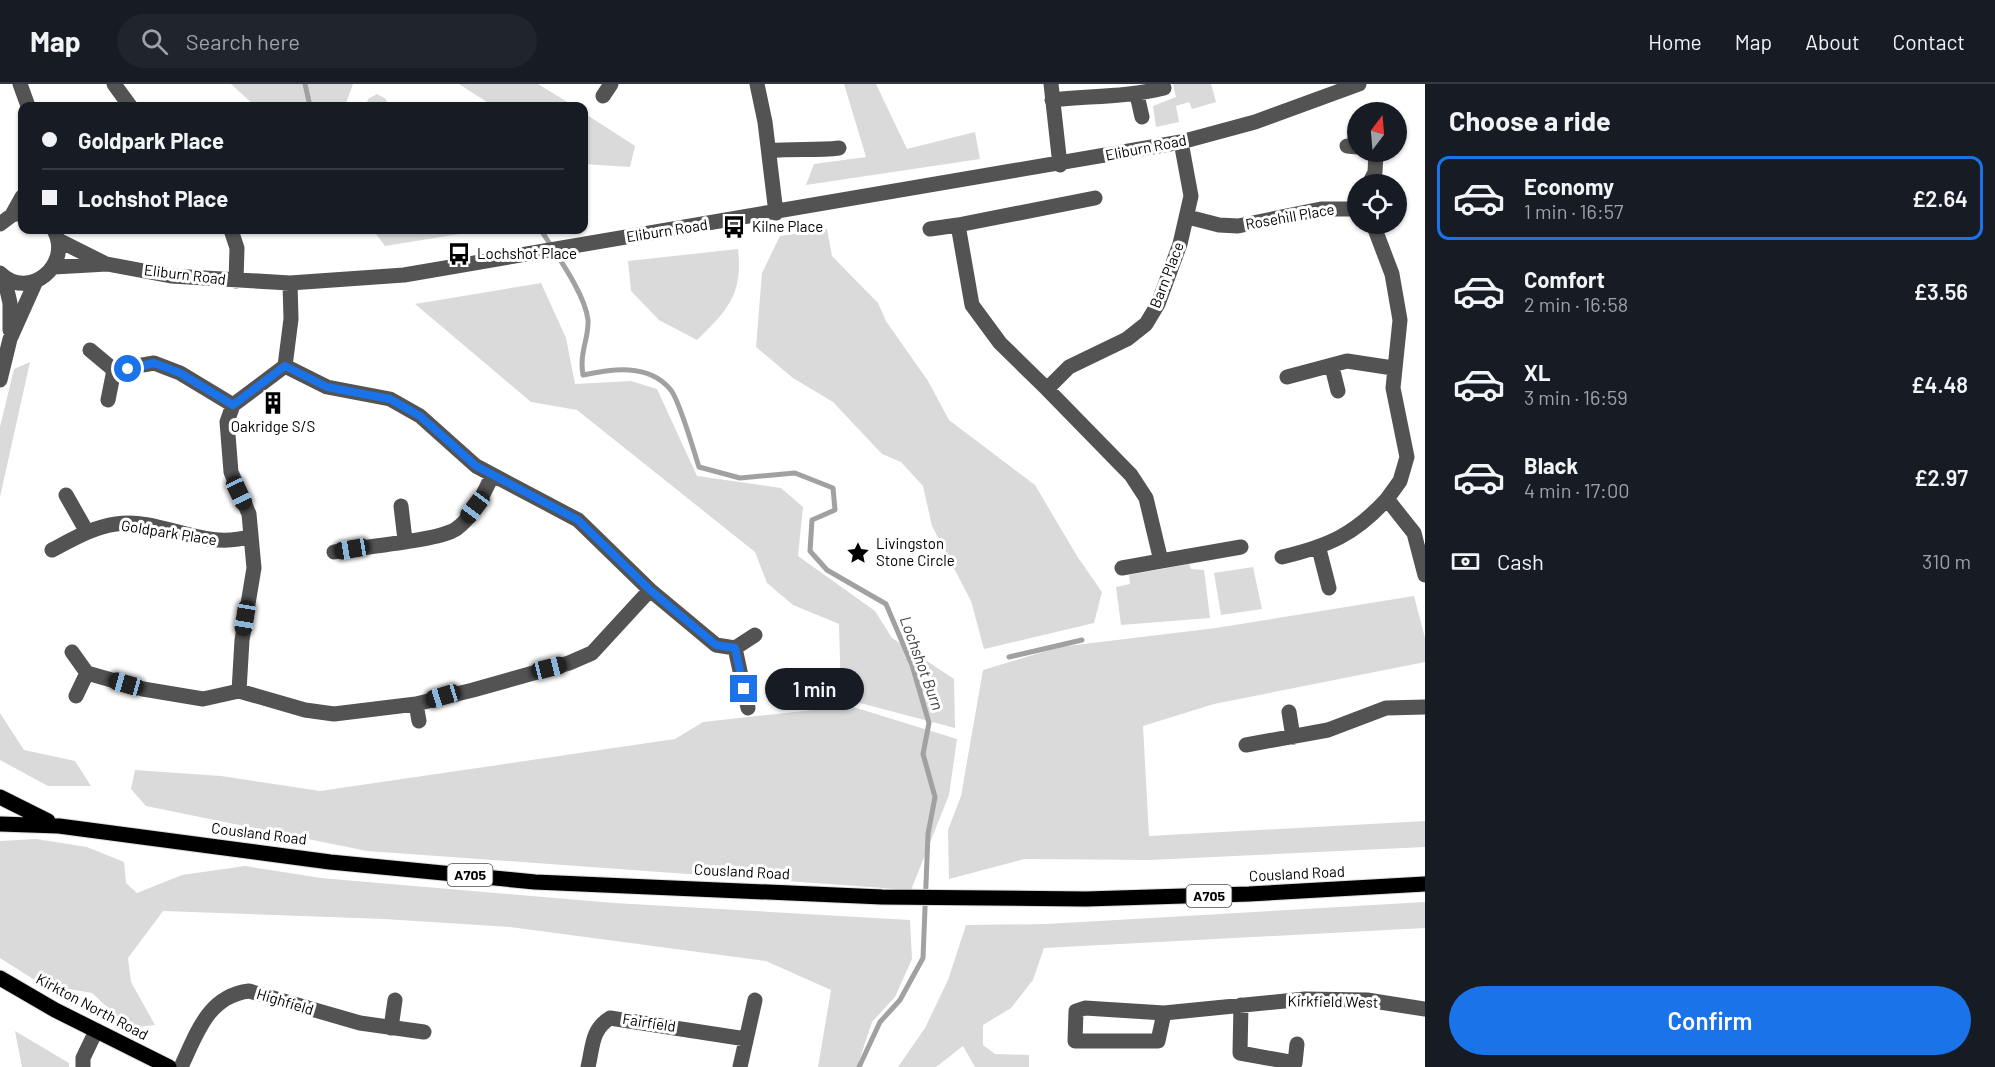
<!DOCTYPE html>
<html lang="en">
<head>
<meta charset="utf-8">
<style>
  :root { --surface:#171b24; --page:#20242c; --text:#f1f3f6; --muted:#9ea1a6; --line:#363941; --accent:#1a73e8 }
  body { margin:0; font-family:Barlow,sans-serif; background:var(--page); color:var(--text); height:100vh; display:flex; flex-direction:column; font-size:22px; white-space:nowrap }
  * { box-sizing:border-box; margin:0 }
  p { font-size:20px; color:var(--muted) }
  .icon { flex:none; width:33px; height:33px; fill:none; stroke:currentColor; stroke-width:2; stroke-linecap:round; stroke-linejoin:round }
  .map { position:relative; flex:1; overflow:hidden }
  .sheet { display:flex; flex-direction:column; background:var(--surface); width:570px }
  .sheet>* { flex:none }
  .guide { position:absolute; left:18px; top:18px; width:570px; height:132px; border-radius:12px; box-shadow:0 2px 4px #0004; display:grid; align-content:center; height:132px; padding:0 24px; background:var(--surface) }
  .needle { width:39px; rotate:16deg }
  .controls { position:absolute; left:1347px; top:18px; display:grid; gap:12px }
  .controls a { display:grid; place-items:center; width:60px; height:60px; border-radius:50%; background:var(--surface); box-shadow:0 2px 4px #0004; font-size:30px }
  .end { position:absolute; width:27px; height:27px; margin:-14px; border:8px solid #1a73e8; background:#fff; box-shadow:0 0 0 3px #fff }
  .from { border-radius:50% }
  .bubble { position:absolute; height:42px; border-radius:21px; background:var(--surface); box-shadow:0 2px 4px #0004; font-size:20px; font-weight:600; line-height:42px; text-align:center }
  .car { position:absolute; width:18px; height:36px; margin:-18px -9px; border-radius:8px; box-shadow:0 0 4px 2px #0007; background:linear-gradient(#222 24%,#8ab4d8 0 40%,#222 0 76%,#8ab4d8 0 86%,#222 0) }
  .guide b { display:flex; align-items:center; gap:21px; height:57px; font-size:22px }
  .guide b+b { border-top:2px solid var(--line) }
  .guide i { width:15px; height:15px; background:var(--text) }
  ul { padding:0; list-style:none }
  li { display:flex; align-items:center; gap:18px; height:84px; margin:0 12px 9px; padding:0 12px; border:3px solid transparent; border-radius:12px }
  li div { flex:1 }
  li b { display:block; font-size:22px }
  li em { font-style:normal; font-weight:600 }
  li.selected { border-color:var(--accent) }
  li>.icon { width:54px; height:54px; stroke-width:1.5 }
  h2 { padding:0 24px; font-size:27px; line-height:72px }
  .pay { display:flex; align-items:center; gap:15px; height:66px; padding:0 24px; font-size:22px }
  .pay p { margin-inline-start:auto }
  .cta { display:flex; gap:12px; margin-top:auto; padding:12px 24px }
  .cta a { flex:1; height:69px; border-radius:36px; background:var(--accent); color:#fff; font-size:24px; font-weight:600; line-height:69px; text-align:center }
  header { display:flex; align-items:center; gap:36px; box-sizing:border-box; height:84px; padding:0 30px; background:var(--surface); border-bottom:2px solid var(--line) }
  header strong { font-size:28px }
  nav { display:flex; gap:33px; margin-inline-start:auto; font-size:21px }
  .search { width:420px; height:54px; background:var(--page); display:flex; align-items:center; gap:15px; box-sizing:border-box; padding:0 21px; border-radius:33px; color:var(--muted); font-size:22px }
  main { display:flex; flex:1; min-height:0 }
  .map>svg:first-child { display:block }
</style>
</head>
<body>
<header>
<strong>Map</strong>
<div class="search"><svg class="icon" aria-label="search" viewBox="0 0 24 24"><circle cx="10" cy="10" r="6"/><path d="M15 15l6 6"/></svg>Search here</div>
<nav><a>Home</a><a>Map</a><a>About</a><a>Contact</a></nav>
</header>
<main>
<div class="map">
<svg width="1425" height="983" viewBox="0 0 1425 983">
  <rect width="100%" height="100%" fill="#fff"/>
  <path fill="#dadada" d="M231 0H353L346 19 349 22H255Z
    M459 0H538L574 22H493Z
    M844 0H876L907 65 975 48 980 75 806 101 814 80 866 73Z
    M1173 0H1211L1216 18 1192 25 1189 18 1176 22 1179 38 1156 43 1153 22 1176 13Z
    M377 10 386 15 388 22H366L368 15Z
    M584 29 635 62 630 83 584 80Z
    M827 145 832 172 878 219 886 237 928 297 949 336 1035 401 1077 472 1102 508 1094 539 984 565 971 517 932 442 923 402 901 378 882 370 833 318 793 294 756 263 762 189 780 152Z
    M373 146H484L385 162Z
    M738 165C743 210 728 226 697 256L659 236 631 207 628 177Z
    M541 199 566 254 575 300 631 297 657 305 697 392 781 404 803 423 798 472 875 527 892 554 954 595 955 644 841 614 839 540 793 521 767 499 755 468 577 326 531 318 415 220Z
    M30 278 0 413V343L14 285Z
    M1189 480 1191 485 1204 486 1210 534 1121 541 1116 503 1130 500 1129 491Z
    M1253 483 1262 525 1221 531 1214 489Z
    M1414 512 1425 554V578L1214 620 1143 642 1149 752 1425 737V763L1150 776 1025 775 949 795 948 746 961 712 983 586 1059 563 1216 544Z
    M850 622 957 655 949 711 911 806 367 767 146 722 131 705 135 686 221 692 320 707 675 655 703 638Z
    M0 629 24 666 75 677 91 702H48L0 676Z
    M36 755 87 763 124 778 126 799 137 809 182 791 245 782 321 794 614 819 910 836 912 875 895 913 872 938 857 983H818L831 906 766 877 510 843 384 835 163 827 128 874 131 898 155 941 130 944 92 909 41 900 0 874V757Z
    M1425 818V844L1044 864 1033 896 1011 924 983 941V961L995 970 1029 971V983H975L963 962 936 983H898L925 944 948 896 966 841 1047 840Z
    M15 947 69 979V983H22Z"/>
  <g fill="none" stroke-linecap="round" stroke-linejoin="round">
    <path stroke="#a1a1a1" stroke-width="5" d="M305 0 310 22
      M541 146C555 169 585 209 588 236 589 255 579 268 583 291 612 285 648 279 670 305 679 314 694 368 699 383L740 394 795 389 833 404 835 426 812 436 810 467 827 486 886 520 912 581 929 639 923 670 935 713 928 750 923 874 900 916 880 938 859 983
      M1009 573 1082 556
      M919 605 933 597"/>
    <g stroke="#dbdbdb" stroke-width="17">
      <path id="major" d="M0 713 48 737
        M0 740 59 742 330 778 535 798 882 813 1086 815 1249 810 1425 800
        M0 894 55 926 169 983"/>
    </g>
    <path stroke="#535353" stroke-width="15" d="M20 0 28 22
      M114 0 130 22
      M757 0 765 38 776 129
      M1051 0 1060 81
      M1137 11 1142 33
      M603 12 611 0
      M1052 16C1089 12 1127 13 1164 4
      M1380 28V27
      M1181 58 1191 112 1180 160 1158 220 1146 240 1127 255 1069 283 1047 305 1131 391 1146 414 1161 477 1241 463
      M1347 62 1358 63
      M769 67C793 64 815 67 839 64
      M1369 100 1375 88 1376 68
      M12 131 22 113
      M1188 133 1219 141 1238 142 1321 125H1358
      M0 140 12 131 22 129
      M1373 140 1392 190 1400 236 1393 304 1407 373 1400 397 1387 415 1414 449 1425 491
      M958 141 1095 114
      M930 145 958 141 972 221 1000 259 1047 305
      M231 146 237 164 236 197
      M58 156 104 179
      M54 183 107 180 171 192 290 199 404 191 1181 58 1255 38 1359 0
      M0 189C29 218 73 180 54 146
      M4 193 10 219V246
      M90 266 114 286
      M285 282 327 303 390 315 420 332 476 382 578 436 650 506 716 561 735 564 748 624
      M1332 283 1338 307
      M1287 293 1347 277 1393 284
      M0 296 10 255 36 197
      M108 316 114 286 154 279 180 289 233 321
      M66 411 87 448
      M401 422 405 456
      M1319 465 1329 504
      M52 466C73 455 93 443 116 440 162 433 203 468 251 452
      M334 468C360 463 438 457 456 445 473 433 483 411 492 392
      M1282 473C1329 462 1355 450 1387 415
      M1122 484 1161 477
      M735 564 755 551
      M72 568 87 589
      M239 607 305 626 334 630 416 620 473 606 569 579 592 569 650 506
      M76 612 87 589 143 605 203 615 239 607 242 556 254 484 249 430 231 388 227 338 233 321 285 282 291 235 290 199
      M416 620 419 637
      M1289 628 1293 653
      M1246 661 1328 646 1386 624 1425 623
      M1241 921 1240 969 1295 979 1297 960
      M1164 929 1158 957H1075L1076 927 1085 924 1164 929 1305 915 1367 916 1425 925
      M391 944 395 916
      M83 983V974L96 947
      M181 983C197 949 208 912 249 907L360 939 424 948
      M588 983C593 963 591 946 610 934L746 955
      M740 983 755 916"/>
    <use href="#major" stroke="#000" stroke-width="15"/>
  </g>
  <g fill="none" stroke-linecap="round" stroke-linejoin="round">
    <path stroke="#1a73e8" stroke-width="8" d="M128 285 154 279 180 289 233 321 285 282 327 303 390 315 420 332 476 382 578 436 650 506 716 561 735 564 744 605"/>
  </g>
  <defs>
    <g id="bus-bare" transform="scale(1.8)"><path d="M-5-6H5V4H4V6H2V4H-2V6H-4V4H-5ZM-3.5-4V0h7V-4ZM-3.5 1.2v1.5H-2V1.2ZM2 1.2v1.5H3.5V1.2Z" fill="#000" stroke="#fff" stroke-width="2.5" paint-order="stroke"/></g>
    <g id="building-bare" transform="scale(1.8)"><path d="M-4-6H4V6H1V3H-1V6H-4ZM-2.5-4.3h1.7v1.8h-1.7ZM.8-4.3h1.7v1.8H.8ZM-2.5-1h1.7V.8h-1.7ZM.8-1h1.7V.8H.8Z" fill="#000" stroke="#fff" stroke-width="2.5" paint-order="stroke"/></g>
    <g id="sight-bare" transform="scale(1.8)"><path d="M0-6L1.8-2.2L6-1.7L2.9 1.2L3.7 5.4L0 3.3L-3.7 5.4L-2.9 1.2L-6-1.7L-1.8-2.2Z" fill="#000" stroke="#fff" stroke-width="2.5" paint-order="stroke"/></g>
  </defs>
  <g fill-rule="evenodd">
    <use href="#bus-bare" x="734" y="143"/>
    <use href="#bus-bare" x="459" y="170"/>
    <use href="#building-bare" x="273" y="319"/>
    <use href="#sight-bare" x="858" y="469"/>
  </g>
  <g text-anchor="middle" stroke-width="6" stroke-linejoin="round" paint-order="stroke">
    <g fill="#fff" stroke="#4c4c4c" stroke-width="1.5">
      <rect x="447.5" y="780" width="45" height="22" rx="4.5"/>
      <rect x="1186.5" y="801" width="45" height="22" rx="4.5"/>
    </g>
    <g font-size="14" font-weight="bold" fill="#000">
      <text x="470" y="796">A705</text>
      <text x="1209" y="817">A705</text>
    </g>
    <g font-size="15" fill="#000" stroke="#fff">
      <text transform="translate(1146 64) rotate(-11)" y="5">Eliburn Road</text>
      <text transform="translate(1290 133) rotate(-10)" y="5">Rosehill Place</text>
      <text transform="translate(667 147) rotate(-9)" y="5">Eliburn Road</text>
      <text transform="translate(185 191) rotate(7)" y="5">Eliburn Road</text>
      <text transform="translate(1167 191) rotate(-69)" y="5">Barn Place</text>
      <text transform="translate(169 449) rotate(9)" y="5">Goldpark Place</text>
      <text transform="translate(259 750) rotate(7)" y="5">Cousland Road</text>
      <text transform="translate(742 788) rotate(3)" y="5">Cousland Road</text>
      <text transform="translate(1297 790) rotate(-3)" y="5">Cousland Road</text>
      <text transform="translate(285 918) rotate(17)" y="5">Highfield</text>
      <text transform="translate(1333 918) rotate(1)" y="5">Kirkfield West</text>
      <text transform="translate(92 923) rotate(28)" y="5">Kirkton North Road</text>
      <text transform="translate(649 939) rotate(9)" y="5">Fairfield</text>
    </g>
    <g font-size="15" fill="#000" stroke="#fff" text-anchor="start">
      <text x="752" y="148">Kilne Place</text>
      <text x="477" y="175">Lochshot Place</text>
      <text x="273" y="348" text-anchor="middle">Oakridge S/S</text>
      <text x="876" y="465">Livingston<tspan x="876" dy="17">Stone Circle</tspan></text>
    </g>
    <g font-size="16" font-style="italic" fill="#424242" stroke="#fff">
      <text transform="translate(922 579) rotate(70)" y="6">Lochshot Burn</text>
    </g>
  </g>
</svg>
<div class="controls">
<a><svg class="needle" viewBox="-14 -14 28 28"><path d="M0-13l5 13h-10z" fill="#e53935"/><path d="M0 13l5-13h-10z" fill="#9ea1a6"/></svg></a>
<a><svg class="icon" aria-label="locate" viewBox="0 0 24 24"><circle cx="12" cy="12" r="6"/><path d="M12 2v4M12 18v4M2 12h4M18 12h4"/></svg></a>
</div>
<i class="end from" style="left:128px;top:285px"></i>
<i class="end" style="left:744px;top:605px"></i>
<div class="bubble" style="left:765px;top:584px;width:99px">1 min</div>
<i class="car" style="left:239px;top:409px;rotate:155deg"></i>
<i class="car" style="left:475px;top:423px;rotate:217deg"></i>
<i class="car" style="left:352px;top:465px;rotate:260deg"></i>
<i class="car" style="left:245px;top:534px;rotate:189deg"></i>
<i class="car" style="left:549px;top:584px;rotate:76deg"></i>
<i class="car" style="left:126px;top:600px;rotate:286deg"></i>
<i class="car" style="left:443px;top:612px;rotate:253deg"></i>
<div class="guide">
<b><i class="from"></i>Goldpark Place</b>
<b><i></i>Lochshot Place</b>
</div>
</div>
<section class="sheet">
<h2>Choose a ride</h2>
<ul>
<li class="selected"><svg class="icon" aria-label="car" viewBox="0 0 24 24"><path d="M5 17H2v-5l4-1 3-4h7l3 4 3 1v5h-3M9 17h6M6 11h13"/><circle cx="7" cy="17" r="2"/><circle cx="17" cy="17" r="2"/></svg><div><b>Economy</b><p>1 min · 16:57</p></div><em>£2.64</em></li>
<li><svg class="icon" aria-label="car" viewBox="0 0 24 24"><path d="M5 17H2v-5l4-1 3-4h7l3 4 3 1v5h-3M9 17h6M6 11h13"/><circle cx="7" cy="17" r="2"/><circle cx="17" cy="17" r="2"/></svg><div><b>Comfort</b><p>2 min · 16:58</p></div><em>£3.56</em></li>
<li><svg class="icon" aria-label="car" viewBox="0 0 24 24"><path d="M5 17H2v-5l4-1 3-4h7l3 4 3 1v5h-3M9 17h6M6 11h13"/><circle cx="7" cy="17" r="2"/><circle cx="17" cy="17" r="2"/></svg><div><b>XL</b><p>3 min · 16:59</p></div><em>£4.48</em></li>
<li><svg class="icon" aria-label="car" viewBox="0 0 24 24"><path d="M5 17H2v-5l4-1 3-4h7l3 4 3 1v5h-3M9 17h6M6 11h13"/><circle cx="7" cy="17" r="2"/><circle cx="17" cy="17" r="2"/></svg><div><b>Black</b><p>4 min · 17:00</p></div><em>£2.97</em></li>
</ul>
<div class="pay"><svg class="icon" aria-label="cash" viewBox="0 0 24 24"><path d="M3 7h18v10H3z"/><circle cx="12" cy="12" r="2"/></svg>Cash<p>310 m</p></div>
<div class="cta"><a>Confirm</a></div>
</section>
</main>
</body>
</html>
